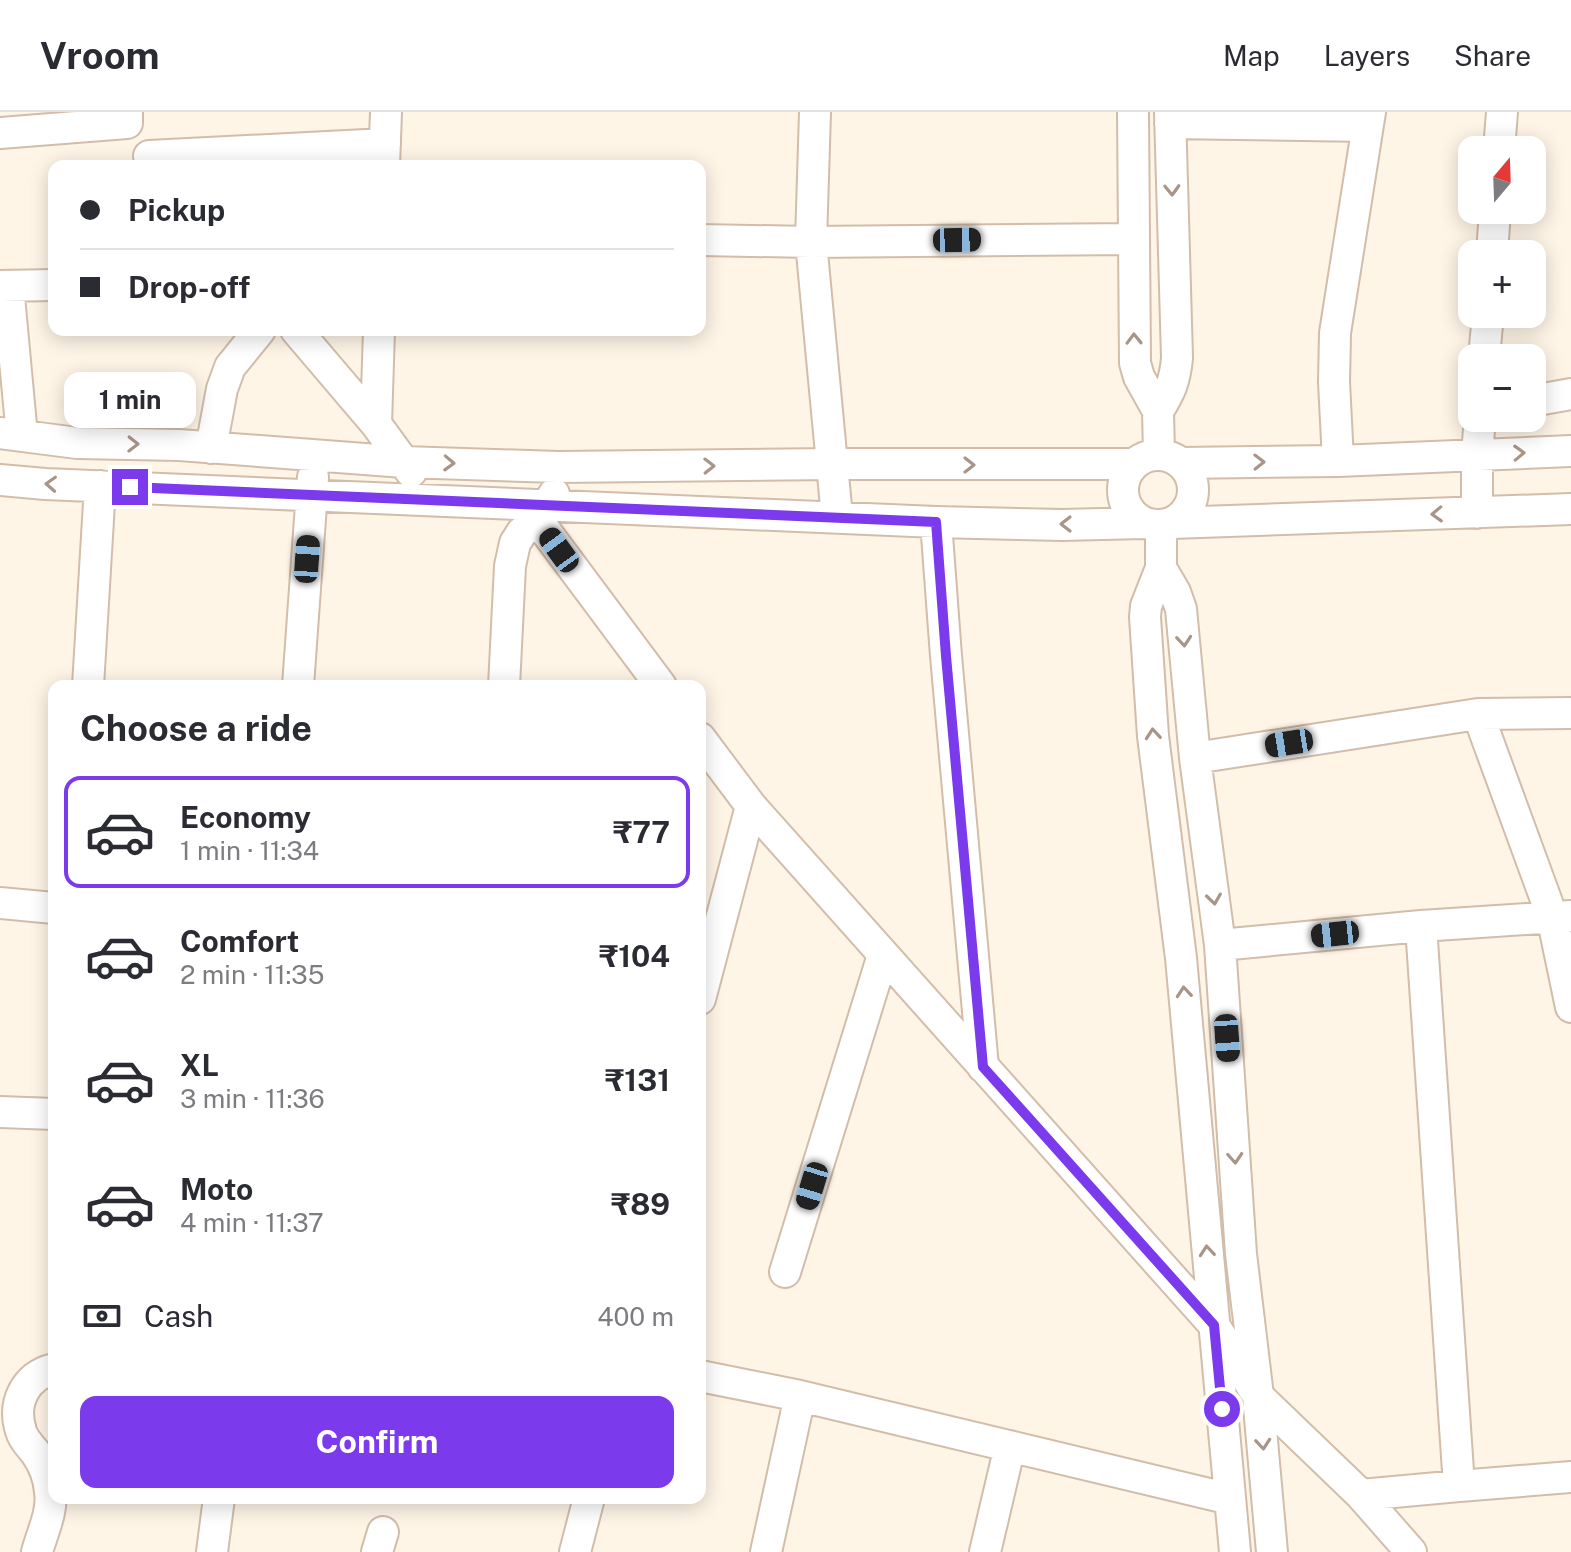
<!DOCTYPE html>
<html lang="en">
<head>
<meta charset="utf-8">
<style>
  :root { --surface:#fff; --page:#f2f2f3; --text:#2b2b33; --muted:#7c7c81; --line:#e1e1e2; --accent:#7c3aed }
  body { margin:0; font-family:"Public Sans",sans-serif; background:var(--page); color:var(--text); height:100vh; display:flex; flex-direction:column; font-size:30px; white-space:nowrap }
  * { box-sizing:border-box; margin:0 }
  p { font-size:26px; color:var(--muted) }
  .icon { flex:none; width:44px; height:44px; fill:none; stroke:currentColor; stroke-width:2; stroke-linecap:round; stroke-linejoin:round }
  .map { position:relative; flex:1; overflow:hidden }
  .sheet { position:absolute; left:48px; top:568px; width:658px; height:824px; display:flex; flex-direction:column; background:var(--surface); border-radius:16px; box-shadow:0 4px 20px #0003 }
  .sheet>* { flex:none }
  .guide { position:absolute; left:48px; top:48px; width:658px; height:176px; border-radius:16px; box-shadow:0 4px 20px #0003; display:grid; align-content:center; height:176px; padding:0 32px; background:var(--surface) }
  .needle { width:52px; rotate:19deg }
  .tools { position:absolute; left:1458px; top:24px; display:grid; gap:16px }
  .tools a { display:grid; place-items:center; width:88px; height:88px; border-radius:16px; background:var(--surface); box-shadow:0 4px 20px #0003; font-size:40px }
  .end { position:absolute; width:36px; height:36px; margin:-18px; border:10px solid #7c3aed; background:#fff; box-shadow:0 0 0 4px #fff }
  .from { border-radius:50% }
  .bubble { position:absolute; height:56px; border-radius:16px; background:var(--surface); box-shadow:0 4px 20px #0003; font-size:26px; font-weight:700; line-height:56px; text-align:center }
  .car { position:absolute; width:24px; height:48px; margin:-24px -12px; border-radius:10px; box-shadow:0 0 6px 2px #0007; background:linear-gradient(#222 24%,#8ab4d8 0 40%,#222 0 76%,#8ab4d8 0 86%,#222 0) }
  .guide b { display:flex; align-items:center; gap:28px; height:76px; font-size:30px }
  .guide b+b { border-top:2px solid var(--line) }
  .guide i { width:20px; height:20px; background:var(--text) }
  ul { padding:0; list-style:none }
  li { display:flex; align-items:center; gap:24px; height:112px; margin:0 16px 12px; padding:0 16px; border:4px solid transparent; border-radius:16px }
  li div { flex:1 }
  li b { display:block; font-size:30px }
  li em { font-style:normal; font-weight:700 }
  li.on { border-color:var(--accent) }
  li>.icon { width:72px; height:72px; stroke-width:1.5 }
  h2 { padding:0 32px; font-size:36px; line-height:96px }
  .pay { display:flex; align-items:center; gap:20px; height:88px; padding:0 32px; font-size:30px }
  .pay p { margin-inline-start:auto }
  .cta { display:flex; gap:16px; margin-top:auto; padding:16px 32px }
  .cta a { flex:1; height:92px; border-radius:16px; background:var(--accent); color:#fff; font-size:32px; font-weight:700; line-height:92px; text-align:center }
  header { display:flex; align-items:center; gap:48px; box-sizing:border-box; height:112px; padding:0 40px; background:var(--surface); border-bottom:2px solid var(--line) }
  header strong { font-size:38px }
  nav { display:flex; gap:44px; margin-inline-start:auto; font-size:28px }
  .map>svg:first-child { display:block }
</style>
</head>
<body>
<header>
<strong>Vroom</strong>
<nav><a>Map</a><a>Layers</a><a>Share</a></nav>
</header>
<div class="map">
<svg width="1571" height="1440" viewBox="0 0 1571 1440">
  <rect width="100%" height="100%" fill="#fef5e7"/>
  <g fill="none" stroke-linecap="round" stroke-linejoin="round">
    <g stroke="#d2bdaa" stroke-width="34">
      <path id="minor" d="M815 0 811 130 837 405
        M1133 0 1135 251 1139 265 1158 299 1159 343
        M1170 11 1367 14
        M0 21 127 11V0
        M1499 38 1502 0
        M149 44 385 32
        M384 54 386 0
        M700 128 811 130 1132 127
        M1492 142 1495 98
        M0 174 54 173
        M8 174 22 324
        M296 218 376 312 411 360
        M1484 246 1488 202
        M1532 289 1571 282
        M1158 299C1170 280 1175 269 1177 246L1170 0
        M376 312 379 218
        M0 321 77 331 179 333 404 350 558 355 832 352H1134
        M211 336 222 277 230 255 260 218
        M1123 378a35 35 0 1 1 70 0a35 35 0 1 1-70 0Z
        M1338 349 1334 270 1335 221 1370 0
        M1181 351 1338 349 1571 339
        M0 368 45 372 936 410 1062 413 1144 411
        M1477 401V342L1480 306
        M538 409 661 574
        M936 410 946 544 983 955
        M1172 411 1571 397
        M1161 414V456L1146 494 1145 505 1153 624 1181 846 1235 1440
        M1161 456 1175 480 1181 497 1195 646 1220 833 1241 1142 1258 1284 1272 1440
        M88 574 100 374
        M298 574 313 365
        M504 574 510 454 515 431 522 420 538 409 554 382
        M1478 602 1552 804 1571 895
        M700 626 751 694 1214 1213 1258 1284 1361 1383 1411 1440
        M1195 646 1478 602 1571 601
        M0 791 54 796
        M1421 814 1459 1374 1571 1365
        M1220 833 1421 814 1571 804
        M700 887 751 694
        M0 1000 54 1002
        M785 1160 883 843
        M700 1264 800 1284 1230 1387
        M1361 1383 1459 1374
        M37 1440C42 1421 53 1400 50 1380 49 1366 43 1351 35 1340 30 1334 23 1327 21 1319 12 1291 25 1264 54 1257
        M212 1440 219 1386
        M377 1440 383 1420
        M575 1440 589 1386
        M766 1440 800 1284
        M985 1440 1010 1334"/>
    </g>
    <use href="#minor" stroke="#fff" stroke-width="30"/>
  </g>
  <defs><path id="oneway-chevron" d="M-2-3.5L2.5 0L-2 3.5" fill="none" stroke-width="1.6" stroke-linecap="round" stroke-linejoin="round" transform="scale(2)"/></defs>
  <g stroke="#a99488">
    <use href="#oneway-chevron" transform="translate(1172 78) rotate(88)"/>
    <use href="#oneway-chevron" transform="translate(1134 227) rotate(-91)"/>
    <use href="#oneway-chevron" transform="translate(133 332) rotate(1)"/>
    <use href="#oneway-chevron" transform="translate(1519 341) rotate(-2)"/>
    <use href="#oneway-chevron" transform="translate(1259 350) rotate(-1)"/>
    <use href="#oneway-chevron" transform="translate(449 351) rotate(2)"/>
    <use href="#oneway-chevron" transform="translate(969 353)"/>
    <use href="#oneway-chevron" transform="translate(709 354) rotate(-1)"/>
    <use href="#oneway-chevron" transform="translate(51 372) rotate(-177)"/>
    <use href="#oneway-chevron" transform="translate(1437 402) rotate(178)"/>
    <use href="#oneway-chevron" transform="translate(1066 412) rotate(180)"/>
    <use href="#oneway-chevron" transform="translate(1184 529) rotate(85)"/>
    <use href="#oneway-chevron" transform="translate(1153 622) rotate(-95)"/>
    <use href="#oneway-chevron" transform="translate(1214 787) rotate(82)"/>
    <use href="#oneway-chevron" transform="translate(1184 880) rotate(-95)"/>
    <use href="#oneway-chevron" transform="translate(1235 1046) rotate(86)"/>
    <use href="#oneway-chevron" transform="translate(1207 1139) rotate(-95)"/>
    <use href="#oneway-chevron" transform="translate(1263 1332) rotate(85)"/>
  </g>
  <g fill="none" stroke-linecap="round" stroke-linejoin="round">
    <path stroke="#7c3aed" stroke-width="10" d="M130 375 936 410 946 544 983 955 1214 1213 1222 1297"/>
  </g>
</svg>
<div class="tools">
<a><svg class="needle" viewBox="-14 -14 28 28"><path d="M0-13l5 13h-10z" fill="#e53935"/><path d="M0 13l5-13h-10z" fill="#7c7c81"/></svg></a>
<a>+</a>
<a>−</a>
</div>
<i class="end from" style="left:1222px;top:1297px"></i>
<i class="end" style="left:130px;top:375px"></i>
<div class="bubble" style="left:64px;top:260px;width:132px">1 min</div>
<i class="car" style="left:957px;top:128px;rotate:89deg"></i>
<i class="car" style="left:559px;top:438px;rotate:324deg"></i>
<i class="car" style="left:307px;top:447px;rotate:4deg"></i>
<i class="car" style="left:1289px;top:631px;rotate:261deg"></i>
<i class="car" style="left:1335px;top:822px;rotate:264deg"></i>
<i class="car" style="left:1227px;top:926px;rotate:176deg"></i>
<i class="car" style="left:812px;top:1074px;rotate:197deg"></i>
<div class="guide">
<b><i class="from"></i>Pickup</b>
<b><i></i>Drop-off</b>
</div>
<section class="sheet">
<h2>Choose a ride</h2>
<ul>
<li class="on"><svg class="icon" aria-label="car" viewBox="0 0 24 24"><path d="M5 17H2v-5l4-1 3-4h7l3 4 3 1v5h-3M9 17h6M6 11h13"/><circle cx="7" cy="17" r="2"/><circle cx="17" cy="17" r="2"/></svg><div><b>Economy</b><p>1 min · 11:34</p></div><em>₹77</em></li>
<li><svg class="icon" aria-label="car" viewBox="0 0 24 24"><path d="M5 17H2v-5l4-1 3-4h7l3 4 3 1v5h-3M9 17h6M6 11h13"/><circle cx="7" cy="17" r="2"/><circle cx="17" cy="17" r="2"/></svg><div><b>Comfort</b><p>2 min · 11:35</p></div><em>₹104</em></li>
<li><svg class="icon" aria-label="car" viewBox="0 0 24 24"><path d="M5 17H2v-5l4-1 3-4h7l3 4 3 1v5h-3M9 17h6M6 11h13"/><circle cx="7" cy="17" r="2"/><circle cx="17" cy="17" r="2"/></svg><div><b>XL</b><p>3 min · 11:36</p></div><em>₹131</em></li>
<li><svg class="icon" aria-label="car" viewBox="0 0 24 24"><path d="M5 17H2v-5l4-1 3-4h7l3 4 3 1v5h-3M9 17h6M6 11h13"/><circle cx="7" cy="17" r="2"/><circle cx="17" cy="17" r="2"/></svg><div><b>Moto</b><p>4 min · 11:37</p></div><em>₹89</em></li>
</ul>
<div class="pay"><svg class="icon" aria-label="cash" viewBox="0 0 24 24"><path d="M3 7h18v10H3z"/><circle cx="12" cy="12" r="2"/></svg>Cash<p>400 m</p></div>
<div class="cta"><a>Confirm</a></div>
</section>
</div>
</body>
</html>
